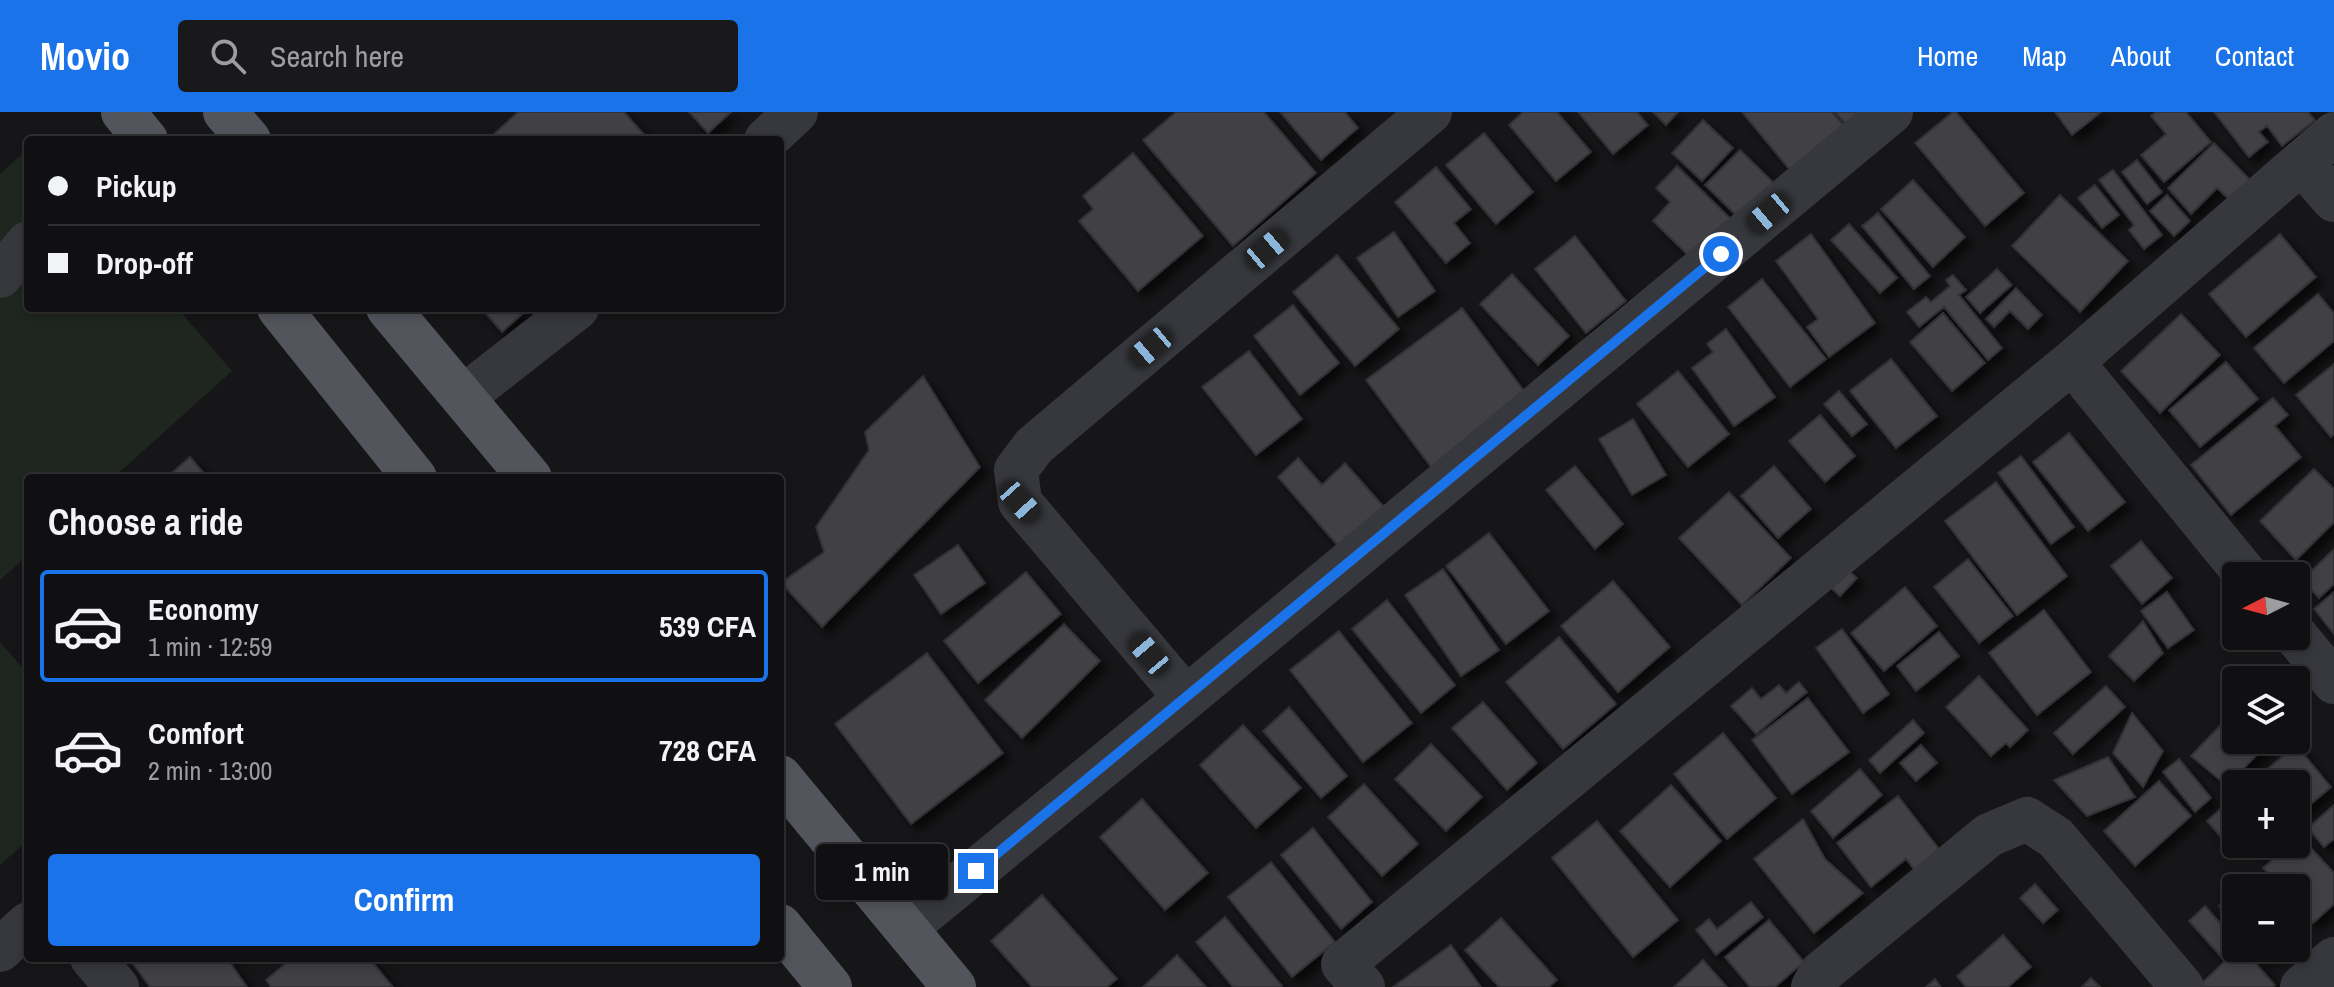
<!DOCTYPE html>
<html lang="en">
<head>
<meta charset="utf-8">
<style>
  :root { --surface:#101012; --page:#19191b; --text:#f1f3f6; --muted:#9c9d9f; --line:#303032; --accent:#1a73e8 }
  body { margin:0; font-family:"Archivo Narrow",sans-serif; background:var(--page); color:var(--text); height:100vh; display:flex; flex-direction:column; font-size:30px; white-space:nowrap }
  * { box-sizing:border-box; margin:0 }
  p { font-size:26px; color:var(--muted) }
  .icon { flex:none; width:44px; height:44px; fill:none; stroke:currentColor; stroke-width:2; stroke-linecap:round; stroke-linejoin:round }
  .map { position:relative; flex:1; overflow:hidden }
  .panel { position:absolute; left:24px; top:362px; width:760px; height:488px; display:flex; flex-direction:column; background:var(--surface); border-radius:8px; box-shadow:0 4px 12px #0003,0 0 0 2px var(--line) }
  .panel>* { flex:none }
  .hud { position:absolute; left:24px; top:24px; width:760px; height:176px; border-radius:8px; box-shadow:0 4px 12px #0003,0 0 0 2px var(--line); display:grid; align-content:center; height:176px; padding:0 24px; background:var(--surface) }
  .needle { width:52px; rotate:264deg }
  .buttons { position:absolute; left:2222px; top:450px; display:grid; gap:16px }
  .buttons a { display:grid; place-items:center; width:88px; height:88px; border-radius:8px; background:var(--surface); box-shadow:0 4px 12px #0003,0 0 0 2px var(--line); font-size:40px }
  .end { position:absolute; width:36px; height:36px; margin:-18px; border:10px solid #1a73e8; background:#fff; box-shadow:0 0 0 4px #fff }
  .from { border-radius:50% }
  .bubble { position:absolute; height:56px; border-radius:8px; background:var(--surface); box-shadow:0 4px 12px #0003,0 0 0 2px var(--line); font-size:26px; font-weight:700; line-height:56px; text-align:center }
  .car { position:absolute; width:24px; height:48px; margin:-24px -12px; border-radius:10px; box-shadow:0 0 6px 2px #0007; background:linear-gradient(#222 24%,#8ab4d8 0 40%,#222 0 76%,#8ab4d8 0 86%,#222 0) }
  .hud b { display:flex; align-items:center; gap:28px; height:76px; font-size:30px }
  .hud b+b { border-top:2px solid var(--line) }
  .hud i { width:20px; height:20px; background:var(--text) }
  ul { padding:0; list-style:none }
  li { display:flex; align-items:center; gap:24px; height:112px; margin:0 16px 12px; padding:0 8px; border:4px solid transparent; border-radius:8px }
  li div { flex:1 }
  li b { display:block; font-size:30px }
  li em { font-style:normal; font-weight:700 }
  li.on { border-color:var(--accent) }
  li>.icon { width:72px; height:72px; stroke-width:1.5 }
  h2 { padding:0 24px; font-size:36px; line-height:96px }
  .primary-button { display:flex; gap:16px; margin-top:auto; padding:16px 24px }
  .primary-button a { flex:1; height:92px; border-radius:8px; background:var(--accent); color:#fff; font-size:32px; font-weight:700; line-height:92px; text-align:center }
  header { display:flex; align-items:center; gap:48px; box-sizing:border-box; height:112px; padding:0 40px; background:var(--accent); color:#fff }
  header strong { font-size:38px }
  nav { display:flex; gap:44px; margin-inline-start:auto; font-size:28px }
  .search { width:560px; height:72px; background:var(--page); display:flex; align-items:center; gap:20px; box-sizing:border-box; padding:0 28px; border-radius:8px; color:var(--muted); font-size:30px }
  .map>svg:first-child { display:block }
</style>
</head>
<body>
<header>
<strong>Movio</strong>
<div class="search"><svg class="icon" aria-label="search" viewBox="0 0 24 24"><circle cx="10" cy="10" r="6"/><path d="M15 15l6 6"/></svg>Search here</div>
<nav><a>Home</a><a>Map</a><a>About</a><a>Contact</a></nav>
</header>
<div class="map">
<svg width="2334" height="875" viewBox="0 0 2334 875">
  <defs>
    <filter id="shadow"><feDropShadow dx="7" dy="7" stdDeviation="4" flood-color="#0009"/></filter>
  </defs>
  <rect width="100%" height="100%" fill="#161618"/>
  <path fill="#1e261f" d="M28 37V196H177L232 259 113 366H28V443L0 468V62Z
    M0 530 28 562V728L0 753Z"/>
  <path fill="#404145" stroke="#303034" stroke-width="2" filter="url(#shadow)" d="M518 0H624L649 28H497L493 23Z
    M689 0H731L708 21Z
    M1176 0H1264L1316 61 1233 134 1143 28Z
    M1280 0H1345L1358 16 1321 48Z
    M1523 0H1557L1591 40 1556 69 1509 13Z
    M1578 0H1637L1648 13 1613 42Z
    M1653 0H1678L1666 13Z
    M1742 0H1832L1850 21 1789 57Z
    M1835 0H1871L1850 17Z
    M1953 0H1956L2024 81 1985 114 1915 31Z
    M2055 0H2101L2072 23Z
    M2156 0H2186L2211 30 2164 70 2141 43 2166 22 2151 4Z
    M2214 0H2308L2315 8 2282 34 2267 14 2259 20 2268 30 2249 45Z
    M1703 8 1733 36 1702 69 1672 41Z
    M1484 21 1533 80 1496 112 1446 53Z
    M2214 31 2255 73 2235 93 2217 76 2191 102 2168 76Z
    M1740 38 1779 76 1745 112 1705 73Z
    M1133 41 1203 124 1138 179 1079 109 1093 97 1083 84Z
    M2137 48 2162 80 2147 92 2122 60Z
    M1677 54 1740 116 1701 156 1653 109 1670 90 1656 76Z
    M1436 55 1471 97 1454 111 1470 131 1446 151 1395 90Z
    M2113 58 2162 123 2144 137 2129 118 2134 113 2099 68Z
    M1913 68 1965 125 1933 155 1881 97Z
    M2095 73 2119 103 2102 116 2078 86Z
    M2060 83 2128 149 2080 200 2012 134Z
    M2167 83 2190 109 2174 124 2150 99Z
    M1878 101 1930 164 1914 177 1862 114Z
    M1849 112 1897 166 1880 181 1831 128Z
    M1394 120 1435 179 1398 205 1357 146Z
    M1811 122 1875 211 1829 245 1807 215 1818 207 1776 149Z
    M2280 122 2316 165 2246 225 2209 182Z
    M1575 124 1626 189 1586 221 1535 157Z
    M1337 143 1399 217 1355 254 1293 180Z
    M1997 157 2012 173 1980 201 1966 185Z
    M1512 162 1569 224 1538 253 1480 192Z
    M1953 163 1966 178 1959 183 2002 236 1988 248 1944 195 1919 215 1907 200 1926 185 1931 190 1950 174 1946 168Z
    M1762 167 1826 247 1790 275 1728 195Z
    M2016 176 2042 203 2028 217 2010 199 1994 215 1986 207Z
    M2318 182 2334 201V229L2284 271 2254 236Z
    M1293 193 1339 251 1300 283 1254 224Z
    M481 196H529L502 220Z
    M1462 196 1533 291 1437 363 1366 268Z
    M1943 201 1985 251 1952 279 1910 230Z
    M2181 202 2220 243 2160 301 2121 259Z
    M1726 217 1775 285 1734 314 1692 256 1713 240 1707 232Z
    M1249 239 1302 307 1256 343 1202 275Z
    M1891 247 1937 304 1896 336 1850 279Z
    M2226 250 2258 287 2200 335 2169 298Z
    M2334 252V322L2331 325 2296 283Z
    M1678 259 1729 322 1688 355 1637 292Z
    M923 264 980 355 822 515 781 471 824 440 816 415 869 338 865 320Z
    M1839 279 1867 312 1852 324 1824 292Z
    M2273 286 2288 303 2275 314 2301 345 2231 403 2191 353Z
    M1820 303 1855 344 1825 370 1789 329Z
    M1633 307 1666 363 1632 383 1599 327Z
    M2069 321 2125 390 2088 419 2033 350Z
    M2021 344 2074 415 2051 432 1998 361Z
    M190 345 208 366H166Z
    M1298 346 1322 373 1345 351 1384 395 1339 435 1278 365Z
    M1575 354 1623 412 1595 437 1546 378Z
    M1774 354 1811 397 1778 426 1741 384Z
    M2314 357 2334 377V410L2296 448 2260 409Z
    M1996 370 2067 464 2017 503 1945 409Z
    M1729 380 1791 446 1742 493 1679 426Z
    M1489 421 1549 499 1506 532 1446 454Z
    M2141 429 2172 466 2142 492 2111 454Z
    M958 433 985 471 941 502 914 463Z
    M2334 437V472L2319 486 2302 468Z
    M1836 447 1857 466 1840 484 1819 465Z
    M1968 447 2013 504 1979 531 1934 475Z
    M1443 457 1499 538 1461 564 1405 483Z
    M1026 460 1061 502 978 571 944 529Z
    M1613 469 1670 535 1618 580 1561 514Z
    M1905 475 1937 514 1884 559 1851 521Z
    M2167 480 2194 518 2168 536 2141 499Z
    M2334 480V522L2314 497Z
    M1387 488 1455 573 1421 601 1352 517Z
    M2044 498 2091 560 2037 603 1989 541Z
    M2143 509 2163 541 2134 569 2109 544Z
    M1064 512 1100 549 1022 626 985 588Z
    M1842 517 1889 582 1863 601 1816 536Z
    M1339 519 1412 611 1363 650 1290 558Z
    M1939 520 1959 544 1916 579 1897 554Z
    M1559 525 1616 592 1563 637 1506 570Z
    M927 541 1003 641 911 712 835 612Z
    M1979 564 2028 618 2010 635 2006 631 1991 644 1946 595Z
    M1799 570 1807 580 1756 622 1731 594 1752 576 1761 587 1779 573 1786 581Z
    M2106 574 2125 595 2073 642 2054 621Z
    M1808 586 1849 640 1792 682 1752 628Z
    M1483 590 1537 651 1507 678 1452 616Z
    M1289 595 1347 664 1321 686 1263 619Z
    M2236 597V628H2271L2227 674 2191 644Z
    M2132 601 2163 639 2143 675 2113 641Z
    M1913 608 1924 621 1880 661 1869 648Z
    M1243 613 1301 676 1256 716 1200 653Z
    M1723 621 1776 686 1727 727 1674 662Z
    M1431 632 1482 685 1446 719 1395 667Z
    M1921 633 1937 651 1916 669 1900 651Z
    M2296 633 2331 675 2300 701 2296 696V672H2276L2265 659Z
    M2108 645 2135 685 2087 704 2054 668Z
    M2179 647 2211 686 2195 700 2163 660Z
    M1860 657 1882 683 1833 726 1811 699Z
    M2159 669 2191 704 2135 754 2104 719Z
    M1364 672 1418 732 1382 764 1328 705Z
    M1671 673 1721 729 1670 775 1620 719Z
    M2236 683V726L2228 733 2207 709Z
    M1898 684 1946 746 1920 765 1906 747 1871 775 1837 731Z
    M1142 687 1208 761 1165 798 1100 725Z
    M2334 693V727L2324 735 2308 716Z
    M1803 707 1825 747 1863 781 1814 821 1754 747Z
    M1597 709 1678 808 1633 845 1552 746Z
    M1313 716 1372 790 1341 817 1281 743Z
    M2299 723 2334 761V792L2313 811 2296 792V776H2282L2263 756 2290 732H2296V726Z
    M2253 732H2279L2264 745Z
    M1271 750 1335 830 1292 865 1228 785Z
    M2035 772 2058 798 2043 811 2020 786Z
    M2236 778V812L2219 794Z
    M1042 783 1117 867 1107 875H1032L991 829Z
    M1751 790 1763 805 1716 843 1696 818 1709 807 1717 817Z
    M2205 794 2236 829V836H2242L2275 873 2273 875H2198L2225 849 2189 809Z
    M1225 805 1282 874 1281 875H1233L1196 830Z
    M1501 806 1557 868 1549 875H1499L1465 838Z
    M1769 808 1804 850 1775 875H1750L1725 845Z
    M2003 823 2031 855 2008 875H1966L1957 864Z
    M1451 833 1481 875H1393Z
    M2253 836H2278L2264 848Z
    M1177 843 1206 875H1143Z
    M129 846H227L247 875H150Z
    M292 846H369L393 875H271L266 868Z
    M1703 848 1727 875H1674Z
    M2091 866 2100 875H2082Z
    M1935 867 1941 875H1926Z"/>
  <g fill="none" stroke-linecap="round" stroke-linejoin="round">
    <path stroke="#37383d" stroke-width="44" d="M766 28 796 0
      M2302 51 2334 88
      M0 164 28 131
      M2072 250 2247 464
      M463 285 577 196
      M2296 524 2334 570
      M1186 586 1020 390 1016 358 1034 334 1430 0
      M906 816 1186 586 1891 0
      M0 838 28 812
      M92 846 117 875
      M1363 875 1343 852 2072 250 2334 22
      M1813 875 1821 861 1989 723 2027 707 2056 726 2182 875
      M2302 875 2334 847"/>
    <path stroke="#53555c" stroke-width="44" d="M123 0 146 28
      M225 0 249 28
      M279 196 415 366
      M388 196 530 366
      M780 665 954 875
      M780 814 830 875"/>
  </g>
  <g fill="none" stroke-linecap="round" stroke-linejoin="round">
    <path stroke="#1a73e8" stroke-width="10" d="M976 759 1721 142"/>
  </g>
</svg>
<div class="buttons">
<a><svg class="needle" viewBox="-14 -14 28 28"><path d="M0-13l5 13h-10z" fill="#e53935"/><path d="M0 13l5-13h-10z" fill="#9c9d9f"/></svg></a>
<a><svg class="icon" aria-label="layers" viewBox="0 0 24 24"><path d="M12 4l9 5-9 5-9-5zM3 14l9 5 9-5"/></svg></a>
<a>+</a>
<a>−</a>
</div>
<i class="end from" style="left:1721px;top:142px"></i>
<i class="end" style="left:976px;top:759px"></i>
<div class="bubble" style="left:816px;top:732px;width:132px">1 min</div>
<i class="car" style="left:1769px;top:101px;rotate:230deg"></i>
<i class="car" style="left:1267px;top:137px;rotate:50deg"></i>
<i class="car" style="left:1151px;top:235px;rotate:230deg"></i>
<i class="car" style="left:1020px;top:390px;rotate:138deg"></i>
<i class="car" style="left:1149px;top:542px;rotate:320deg"></i>
<div class="hud">
<b><i class="from"></i>Pickup</b>
<b><i></i>Drop-off</b>
</div>
<section class="panel">
<h2>Choose a ride</h2>
<ul>
<li class="on"><svg class="icon" aria-label="car" viewBox="0 0 24 24"><path d="M5 17H2v-5l4-1 3-4h7l3 4 3 1v5h-3M9 17h6M6 11h13"/><circle cx="7" cy="17" r="2"/><circle cx="17" cy="17" r="2"/></svg><div><b>Economy</b><p>1 min · 12:59</p></div><em>539 CFA</em></li>
<li><svg class="icon" aria-label="car" viewBox="0 0 24 24"><path d="M5 17H2v-5l4-1 3-4h7l3 4 3 1v5h-3M9 17h6M6 11h13"/><circle cx="7" cy="17" r="2"/><circle cx="17" cy="17" r="2"/></svg><div><b>Comfort</b><p>2 min · 13:00</p></div><em>728 CFA</em></li>
</ul>
<div class="primary-button"><a>Confirm</a></div>
</section>
</div>
</body>
</html>
